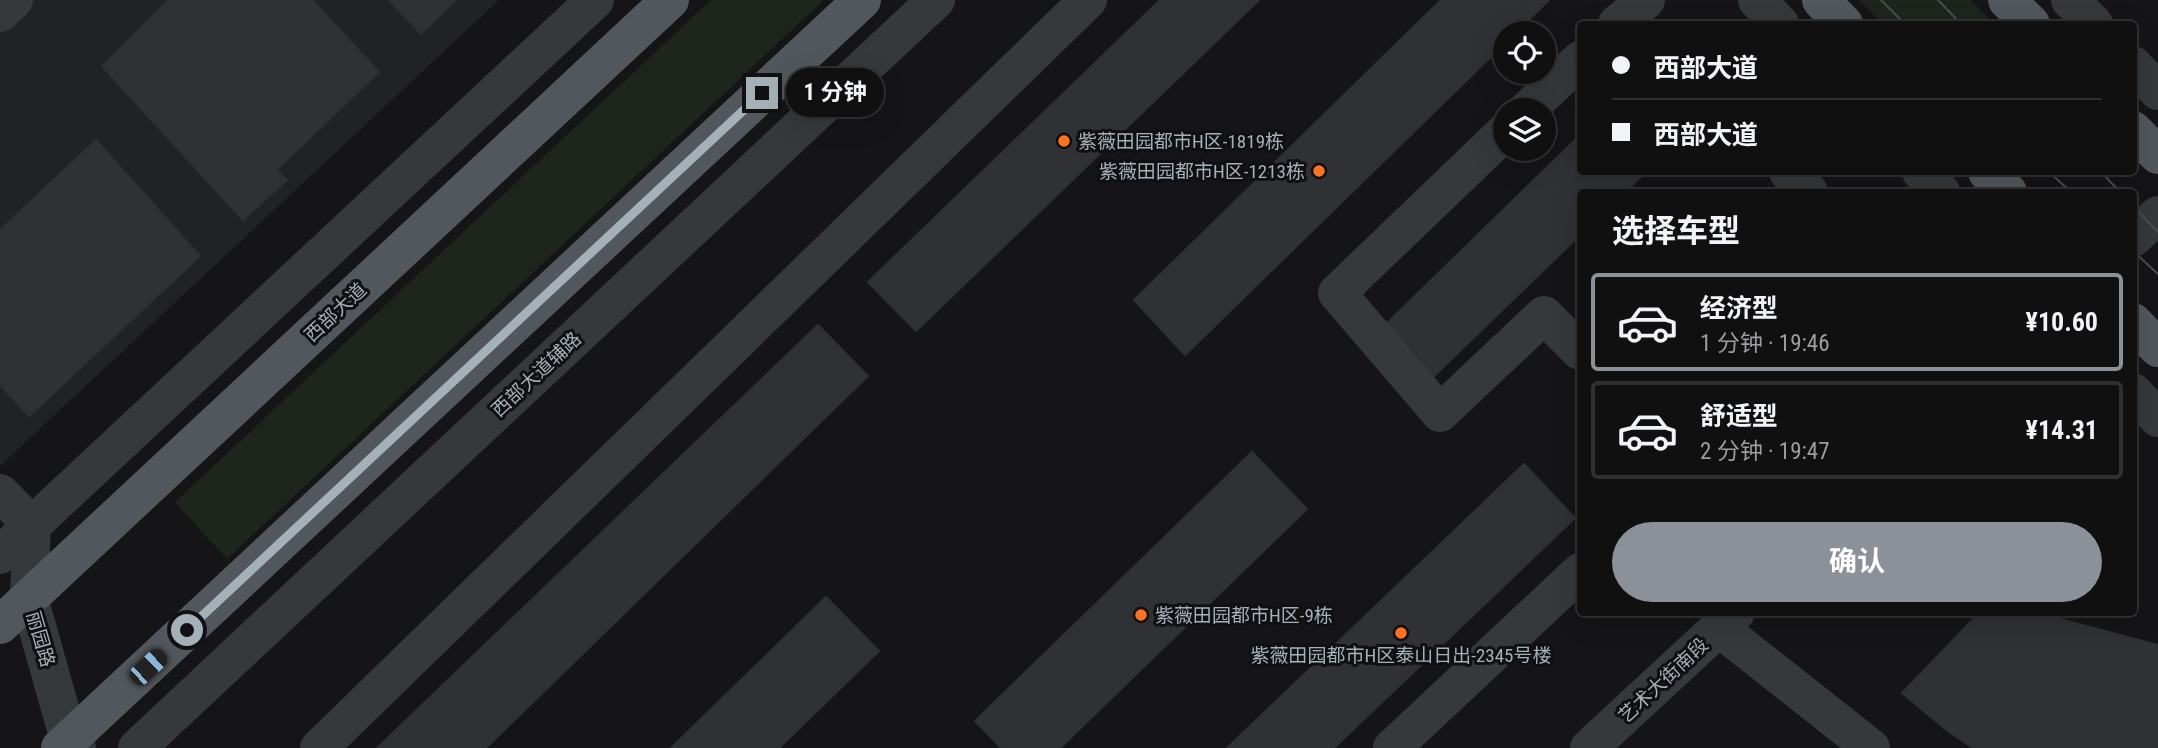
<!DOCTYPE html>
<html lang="zh">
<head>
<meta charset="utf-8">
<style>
  :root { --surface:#101011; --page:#1e1e1f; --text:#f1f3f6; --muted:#9c9d9f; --line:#303031; --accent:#8c9099 }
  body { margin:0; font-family:"Roboto Condensed","Noto Sans SC",sans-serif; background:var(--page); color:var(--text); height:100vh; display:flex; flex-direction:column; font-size:26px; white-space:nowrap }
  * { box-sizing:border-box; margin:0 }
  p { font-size:23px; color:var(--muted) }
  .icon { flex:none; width:38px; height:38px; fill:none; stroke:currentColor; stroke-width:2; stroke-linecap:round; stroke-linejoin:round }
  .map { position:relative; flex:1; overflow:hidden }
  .panel { position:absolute; left:1577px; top:189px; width:560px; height:427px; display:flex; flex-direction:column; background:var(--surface); border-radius:7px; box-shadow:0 7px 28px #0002,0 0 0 2px var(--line) }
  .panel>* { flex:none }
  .hud { position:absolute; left:1577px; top:21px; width:560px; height:154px; border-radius:7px; box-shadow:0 7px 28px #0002,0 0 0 2px var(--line); display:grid; align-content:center; height:154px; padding:0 35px; background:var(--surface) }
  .tools { position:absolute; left:1493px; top:21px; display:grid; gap:14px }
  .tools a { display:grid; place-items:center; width:63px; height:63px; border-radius:50%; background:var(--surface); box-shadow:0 7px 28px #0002,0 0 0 2px var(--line); font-size:35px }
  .end { position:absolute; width:32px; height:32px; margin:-16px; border:9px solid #a5b1b9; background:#111; box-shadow:0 0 0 4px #111 }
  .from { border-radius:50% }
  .bubble { position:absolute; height:49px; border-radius:24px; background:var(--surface); box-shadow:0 7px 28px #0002,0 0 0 2px var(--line); font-size:23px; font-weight:700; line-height:49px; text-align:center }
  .car { position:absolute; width:21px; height:42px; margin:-21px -10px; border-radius:9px; box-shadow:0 0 5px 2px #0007; background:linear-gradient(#222 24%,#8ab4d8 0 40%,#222 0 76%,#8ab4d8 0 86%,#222 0) }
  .hud b { display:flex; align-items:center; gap:24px; height:66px; font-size:26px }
  .hud b+b { border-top:2px solid var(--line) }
  .hud i { width:18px; height:18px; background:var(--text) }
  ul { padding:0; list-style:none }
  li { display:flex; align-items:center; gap:21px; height:98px; margin:0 14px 10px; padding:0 21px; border:4px solid var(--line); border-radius:7px }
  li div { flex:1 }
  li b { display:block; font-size:26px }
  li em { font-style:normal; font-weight:700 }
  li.selected { border-color:var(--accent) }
  li>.icon { width:63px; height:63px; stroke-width:1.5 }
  h2 { padding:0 35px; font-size:32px; line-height:84px }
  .cta { display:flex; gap:14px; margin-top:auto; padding:14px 35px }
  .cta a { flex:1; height:80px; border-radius:42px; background:var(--accent); color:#fff; font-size:28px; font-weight:700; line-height:80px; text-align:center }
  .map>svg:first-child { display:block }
</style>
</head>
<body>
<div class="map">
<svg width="2158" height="748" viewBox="0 0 2158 748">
  <rect width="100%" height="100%" fill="#151517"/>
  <path fill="#212224" d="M0 0H499L0 466Z"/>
  <path fill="#1e251c" d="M711 0H824L227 559 175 502Z
    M1859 0H1970L1994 24H1883Z"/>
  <path fill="#303134" stroke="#2e3033" stroke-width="2" d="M168 0H312L379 72 276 170 287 180 243 220 102 66Z
    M389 0H456L421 34Z
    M1160 0H1259L916 331 868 282Z
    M1441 0H1549L1515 33H1505V43L1185 355 1134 300Z
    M1580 135V172H1646L1625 192H1580V235L1430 380 1382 328Z
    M96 140 200 256 29 416 0 385V230Z
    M818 325 868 376 486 748H377Z
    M1252 452 1307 509 1060 748H1001L975 721Z
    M1524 464 1575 518 1334 748H1227Z
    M826 597 879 651 779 748H671Z
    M1980 612H2034L2158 645V748H1973L1949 732 1902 693Z"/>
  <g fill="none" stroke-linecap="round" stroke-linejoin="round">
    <path stroke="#35393c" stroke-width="38" d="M1757 0 1780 24
      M2070 0 2094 24
      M0 13 14 0
      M1617 24 1646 0
      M2133 65 2158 91
      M1527 110 1580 60
      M1505 132 1337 293 1440 413 1544 315 1580 351
      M1788 172 1809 192
      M1921 172 1941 192
      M2133 238 2158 215
      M2133 392 2158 418
      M0 493 32 525 29 598 69 740 77 748
      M0 555 595 0
      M1719 628 1871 748
      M137 748 936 0
      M319 748 1088 0
      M1392 748 1580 572
      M1589 748 1736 612"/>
    <path stroke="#51575c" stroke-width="38" d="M1821 0 1844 24
      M2007 0 2031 24
      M2133 130 2158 155
      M1987 172 2008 192
      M2133 322 2158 348
      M0 625 670 0
      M60 748 862 0"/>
    <path stroke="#484d51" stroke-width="2" d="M1881 0 1905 24
      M1938 0 1961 24
      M2049 172 2071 192
      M2101 172 2120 192
      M2133 206 2158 232
      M2133 251 2158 274"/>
  </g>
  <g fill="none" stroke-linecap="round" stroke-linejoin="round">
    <path stroke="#a5b1b9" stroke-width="9" d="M187 630 762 93"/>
  </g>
  <g fill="#ff7225" stroke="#101012" stroke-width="2.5">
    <circle cx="1064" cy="141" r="7"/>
    <circle cx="1319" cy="171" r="7"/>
    <circle cx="1141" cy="615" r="7"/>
    <circle cx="1401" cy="633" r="7"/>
  </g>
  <g text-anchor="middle" stroke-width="6" stroke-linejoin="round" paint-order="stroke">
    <g font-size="19" fill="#a5b1b9" stroke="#101012" text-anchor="start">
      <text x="1078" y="148">紫薇田园都市H区-1819栋</text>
      <text x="1305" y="178" text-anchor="end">紫薇田园都市H区-1213栋</text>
      <text x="1155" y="622">紫薇田园都市H区-9栋</text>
      <text x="1401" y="662" text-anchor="middle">紫薇田园都市H区泰山日出-2345号楼</text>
    </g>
    <g font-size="19" fill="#a5b1b9" stroke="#101012">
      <text transform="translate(335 312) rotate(-43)" y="7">西部大道</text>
      <text transform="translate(536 374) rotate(-43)" y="7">西部大道辅路</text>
      <text transform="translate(41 639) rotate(74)" y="7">丽园路</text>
      <text transform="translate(1663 680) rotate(-43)" y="7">艺术大街南段</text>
    </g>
  </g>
</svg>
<div class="tools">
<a><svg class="icon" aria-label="locate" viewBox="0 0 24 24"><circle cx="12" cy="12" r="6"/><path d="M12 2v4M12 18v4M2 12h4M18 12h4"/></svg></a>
<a><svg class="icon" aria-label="layers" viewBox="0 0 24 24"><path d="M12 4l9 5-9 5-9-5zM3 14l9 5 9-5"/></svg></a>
</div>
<i class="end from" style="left:187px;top:630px"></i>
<i class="end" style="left:762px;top:93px"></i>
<div class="bubble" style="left:786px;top:68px;width:98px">1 分钟</div>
<i class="car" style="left:148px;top:667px;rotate:47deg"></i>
<div class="hud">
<b><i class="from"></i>西部大道</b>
<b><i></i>西部大道</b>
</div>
<section class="panel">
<h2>选择车型</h2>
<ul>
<li class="selected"><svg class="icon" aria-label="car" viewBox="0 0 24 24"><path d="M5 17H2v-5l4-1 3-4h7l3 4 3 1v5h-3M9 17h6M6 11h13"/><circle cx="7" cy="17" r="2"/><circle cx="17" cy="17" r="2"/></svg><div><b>经济型</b><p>1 分钟 · 19:46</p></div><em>¥10.60</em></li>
<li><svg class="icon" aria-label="car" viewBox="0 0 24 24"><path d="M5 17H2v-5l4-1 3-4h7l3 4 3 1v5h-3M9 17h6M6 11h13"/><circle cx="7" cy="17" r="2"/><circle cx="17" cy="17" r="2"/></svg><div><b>舒适型</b><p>2 分钟 · 19:47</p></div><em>¥14.31</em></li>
</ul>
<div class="cta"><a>确认</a></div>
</section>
</div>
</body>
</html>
